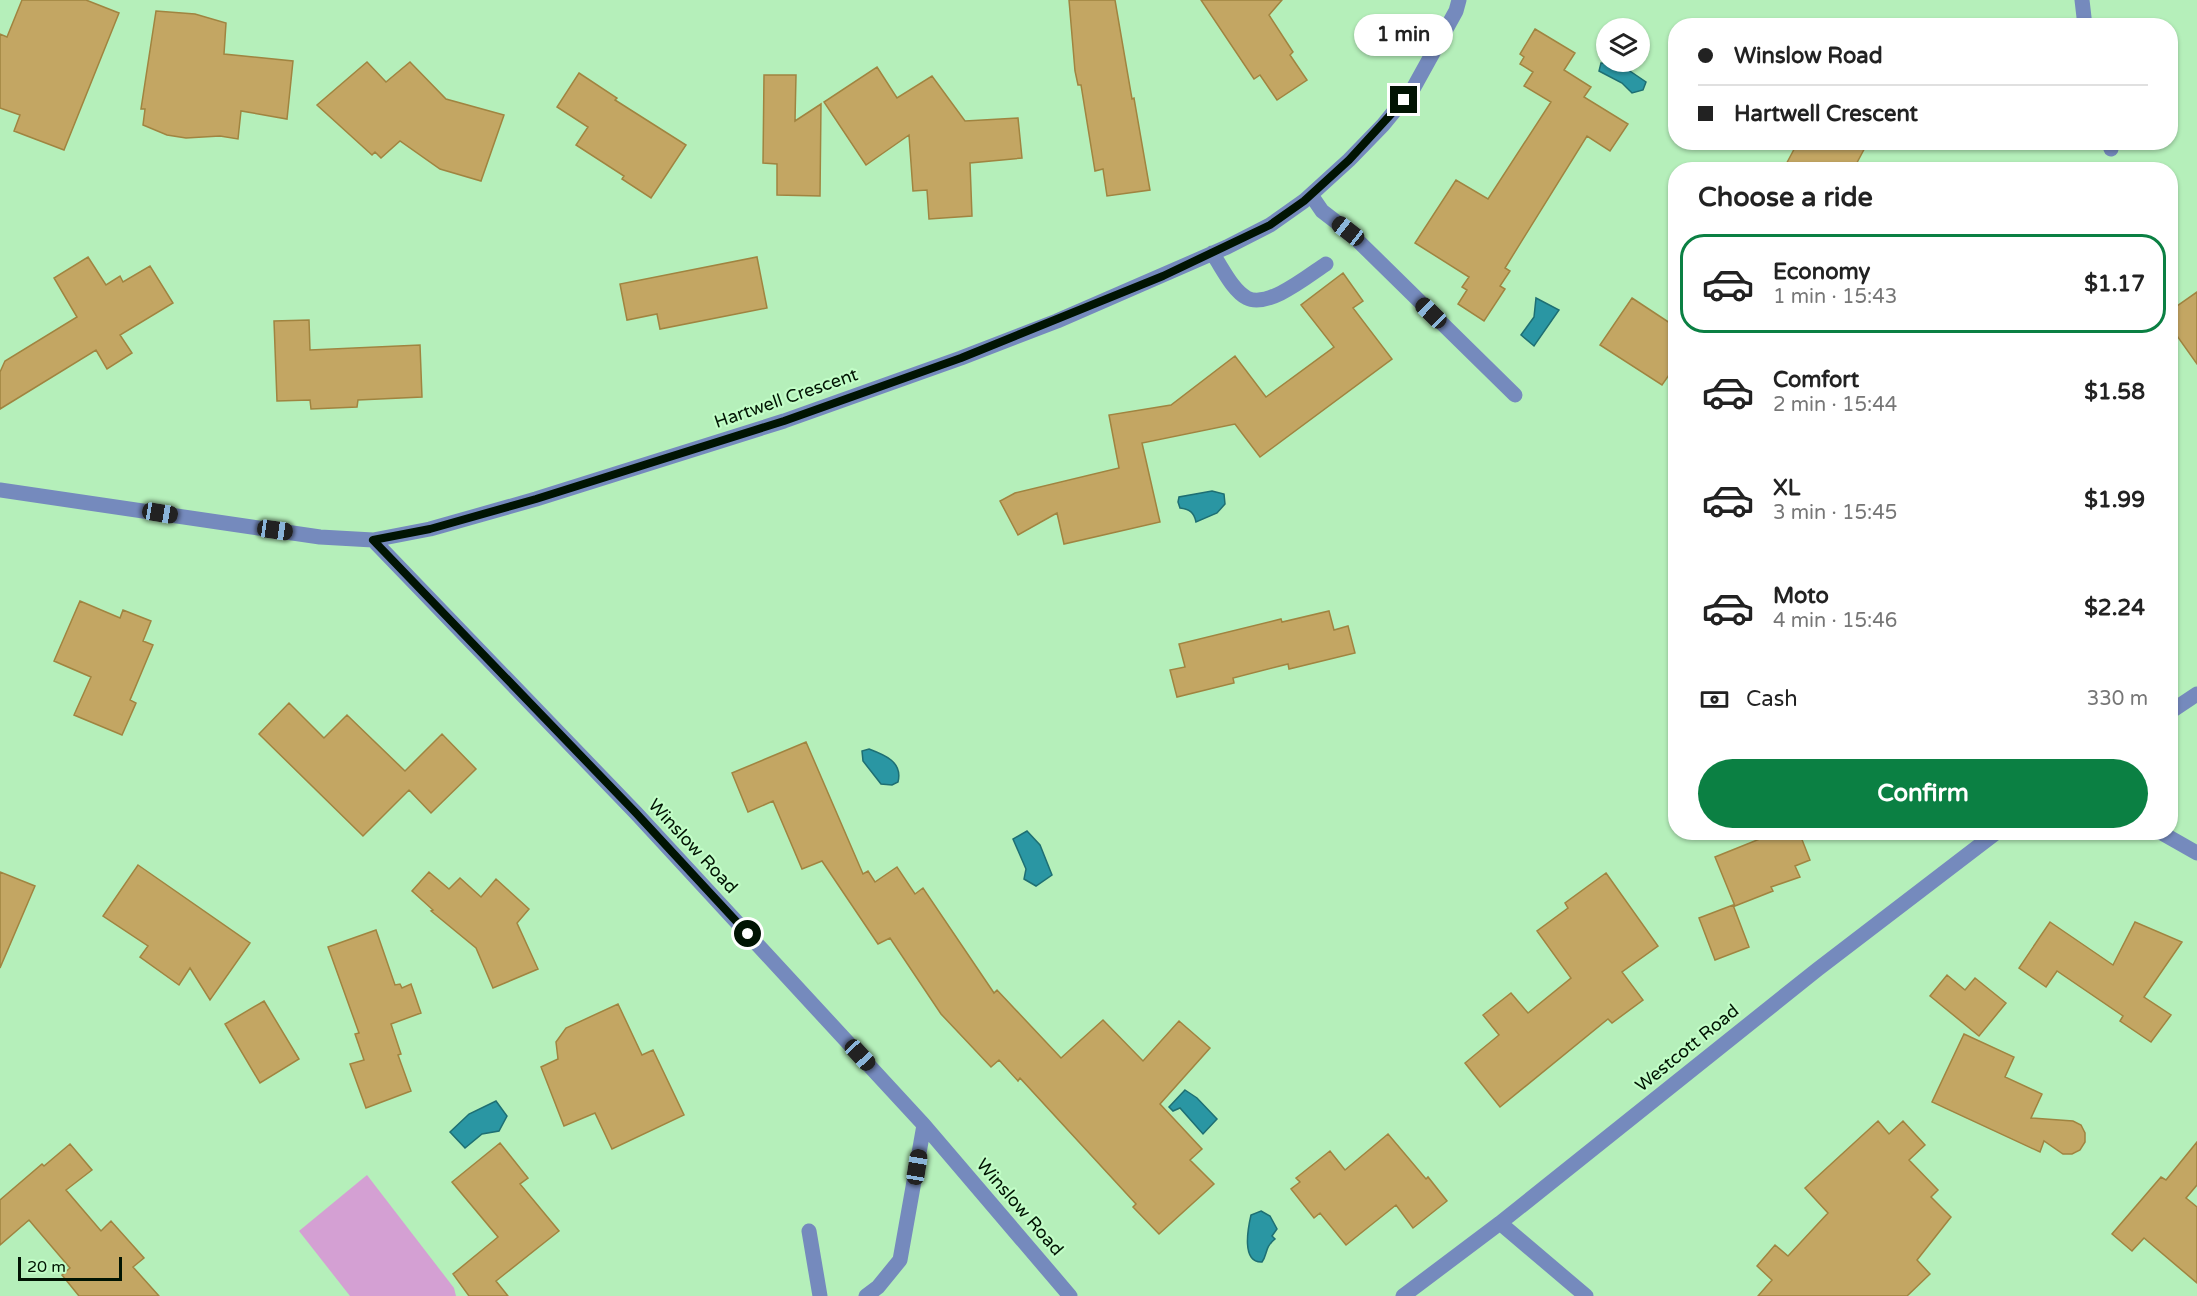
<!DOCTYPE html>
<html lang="en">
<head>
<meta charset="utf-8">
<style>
  :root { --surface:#fff; --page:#f6f6f6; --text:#222; --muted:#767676; --line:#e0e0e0; --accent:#0b8043 }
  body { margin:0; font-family:"Varela Round",sans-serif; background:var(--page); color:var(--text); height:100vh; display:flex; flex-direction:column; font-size:22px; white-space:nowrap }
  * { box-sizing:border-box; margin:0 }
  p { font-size:20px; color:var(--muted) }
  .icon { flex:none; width:33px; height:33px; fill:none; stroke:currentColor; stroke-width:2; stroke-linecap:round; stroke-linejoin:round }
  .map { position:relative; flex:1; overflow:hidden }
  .side { position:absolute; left:1668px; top:162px; width:510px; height:678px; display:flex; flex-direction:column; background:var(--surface); border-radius:24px; box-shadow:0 2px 4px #0004 }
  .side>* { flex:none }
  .hud { position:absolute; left:1668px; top:18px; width:510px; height:132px; border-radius:24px; box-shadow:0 2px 4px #0004; display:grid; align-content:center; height:132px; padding:0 30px; background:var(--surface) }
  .controls { position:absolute; left:1596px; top:18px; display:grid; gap:12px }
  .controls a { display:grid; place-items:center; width:54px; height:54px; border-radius:50%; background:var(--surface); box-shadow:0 2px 4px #0004; font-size:30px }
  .scale { position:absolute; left:18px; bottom:15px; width:104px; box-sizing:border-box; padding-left:6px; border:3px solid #011403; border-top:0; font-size:16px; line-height:21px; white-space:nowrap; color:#011403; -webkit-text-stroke:4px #c2fdc7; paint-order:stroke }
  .end { position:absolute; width:27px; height:27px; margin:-14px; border:8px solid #011403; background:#fff; box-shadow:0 0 0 3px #fff }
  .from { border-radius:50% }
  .bubble { position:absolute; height:42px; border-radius:21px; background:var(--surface); box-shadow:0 2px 4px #0004; font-size:20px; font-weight:700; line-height:42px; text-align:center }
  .car { position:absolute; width:18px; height:36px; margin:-18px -9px; border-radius:8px; box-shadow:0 0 4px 2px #0007; background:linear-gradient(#222 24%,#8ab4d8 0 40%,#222 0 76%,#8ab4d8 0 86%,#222 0) }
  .hud b { display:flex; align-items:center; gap:21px; height:57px; font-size:22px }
  .hud b+b { border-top:2px solid var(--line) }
  .hud i { width:15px; height:15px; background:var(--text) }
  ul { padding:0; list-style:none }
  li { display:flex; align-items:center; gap:18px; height:99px; margin:0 12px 9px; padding:0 18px; border:3px solid transparent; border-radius:24px }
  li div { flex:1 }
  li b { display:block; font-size:22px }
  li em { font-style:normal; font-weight:700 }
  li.selected { border-color:var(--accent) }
  li>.icon { width:54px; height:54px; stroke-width:1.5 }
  h2 { padding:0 30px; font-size:27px; line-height:72px }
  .pay { display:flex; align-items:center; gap:15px; height:66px; padding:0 30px; font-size:22px }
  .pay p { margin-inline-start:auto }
  .action { display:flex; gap:12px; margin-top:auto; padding:12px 30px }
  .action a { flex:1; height:69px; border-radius:36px; background:var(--accent); color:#fff; font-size:24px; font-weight:700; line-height:69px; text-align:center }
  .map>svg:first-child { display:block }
</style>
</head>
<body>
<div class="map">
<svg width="2197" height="1296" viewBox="0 0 2197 1296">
  <rect width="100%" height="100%" fill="#b5efba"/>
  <path fill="#d4a0d3" d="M367 1175 454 1288 456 1296H350L299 1231Z"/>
  <path fill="#2a96a3" stroke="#1e6f73" stroke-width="1.5" d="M1601 63 1610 64 1618 63 1646 82 1643 90 1632 93 1622 83 1599 71Z
    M1536 298 1559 310 1534 346 1521 335 1534 317Z
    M1212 491 1224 494 1225 504 1217 513 1196 522C1194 512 1189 509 1180 508L1178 502 1179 497Z
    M869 749C885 755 903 762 898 782L892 785 881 784 863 761 862 751Z
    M1027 831 1040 845 1052 875 1036 886 1024 879 1026 869 1013 839Z
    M1185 1090 1197 1098 1217 1119 1203 1134 1180 1108 1173 1111 1169 1107Z
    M496 1101 507 1116 499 1131 482 1134 465 1148 450 1132 469 1114Z
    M1261 1211 1270 1216 1277 1229 1272 1236 1275 1239C1264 1248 1268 1254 1262 1262 1241 1263 1248 1228 1251 1215Z"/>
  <path fill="#c3a663" stroke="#a08440" stroke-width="1.5" d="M22 0H86L119 13 64 150 14 131 20 115 0 108V34L7 37Z
    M1069 0H1115L1132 99 1134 98 1150 190 1107 196 1103 169 1095 171 1081 85H1078L1075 71Z
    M1201 0H1282L1269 15 1293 52 1290 55 1307 80 1277 100 1260 75 1254 79Z
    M156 11 195 14 226 23 224 54 293 61 287 119 241 111 238 139 220 136 186 138 167 135 143 125 145 109H141Z
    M1535 29 1575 53 1564 70 1591 87 1584 97 1628 124 1610 151 1587 136 1505 268 1510 271 1500 286 1505 289 1484 321 1458 304 1467 290 1462 287 1469 277 1415 243 1456 180 1488 199 1551 102 1524 86 1533 72 1520 64 1524 57 1520 54Z
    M367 62 386 82 410 62 446 99 504 115 481 181 440 169 400 141 381 158 375 152 372 155 317 105Z
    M877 67 897 98 932 76 965 121 1018 118 1022 158 970 163 972 216 929 219 927 190 913 191 909 135 866 165 824 102Z
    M579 73 617 98 615 100 686 145 651 198 622 179 624 176 576 145 588 127 557 107Z
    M764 75H796L795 121 821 104 820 196 777 195V164L763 163Z
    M1798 142H1868L1853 170H1783Z
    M88 257 106 285 120 276 123 282 150 266 173 303 120 335 132 353 107 369 96 350 0 409V372L5 361 77 317 54 278Z
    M757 257 767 308 660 329 657 314 627 320 620 284Z
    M1343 273 1363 301 1353 308 1392 359 1260 457 1235 424 1142 443 1160 522 1064 544 1057 513 1018 535 1000 501 1015 493 1119 468 1109 415 1171 405 1235 356 1266 397 1334 347 1301 305Z
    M2197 292V364L2170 326V311Z
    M1632 298 1676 327V365L1662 385 1600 345Z
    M309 320 310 350 420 345 422 397 358 400 357 407 311 409 310 400 277 401 274 321Z
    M80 601 120 618 123 610 151 621 143 641 153 645 130 700 136 703 122 735 74 715 91 677 54 661Z
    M1329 611 1334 630 1348 626 1355 653 1289 669 1288 664 1233 678 1234 683 1177 697 1170 670 1185 667 1179 644 1281 619 1282 622Z
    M289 703 324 738 347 715 405 771 442 734 476 769 431 813 409 790 363 836 259 734Z
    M806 742 863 874 868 871 875 882 897 867 915 894 923 888 994 993 997 990 1061 1058 1103 1020 1143 1061 1179 1021 1210 1048 1160 1104 1202 1149 1190 1160 1214 1184 1159 1234 1133 1207 1136 1204 1020 1078 1018 1081 999 1060 991 1067 941 1014 890 938 878 944 822 861 802 869 773 801 748 812 732 773Z
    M1777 832H1799L1810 860 1795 866 1800 877 1771 887 1773 891 1735 906 1715 857Z
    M138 865 250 943 210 1000 190 968 179 985 140 957 148 946 103 916Z
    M0 872 35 886 0 968Z
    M429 872 449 889 460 878 481 897 496 879 529 909 517 923 538 969 493 988 476 948 431 911 433 910 412 891Z
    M1606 873 1658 946 1622 972 1643 1000 1612 1023 1608 1019 1500 1107 1465 1063 1499 1035 1483 1015 1511 993 1528 1013 1571 978 1537 931 1568 908 1565 903Z
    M1733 905 1749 947 1715 960 1699 918Z
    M2050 922 2113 965 2135 922 2182 942 2144 997 2171 1015 2151 1042 2120 1021 2123 1016 2057 971 2046 987 2019 968Z
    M376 930 395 985 400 984 402 988 411 984 421 1013 391 1024 401 1054 398 1055 411 1091 366 1108 350 1064 364 1060 355 1034 359 1033 328 947Z
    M1947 975 1965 990 1975 978 2006 1003 1979 1036 1930 996Z
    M264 1001 299 1059 260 1083 225 1024Z
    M618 1004 642 1055 653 1050 684 1115 612 1149 595 1113 564 1126 541 1067 558 1059 556 1042 566 1028Z
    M1964 1034 2014 1057 2005 1077 2042 1094 2031 1118 2073 1121 2081 1125 2085 1133V1142L2080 1150 2072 1154H2063L2044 1141 2040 1152 1932 1102Z
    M1878 1121 1889 1134 1903 1121 1925 1145 1909 1160 1938 1190 1931 1197 1951 1217 1917 1260 1930 1274 1907 1296H1758L1772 1280 1757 1266 1775 1245 1788 1256 1828 1213 1805 1188Z
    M1388 1134 1426 1179 1428 1177 1447 1201 1413 1228 1396 1205 1346 1245 1320 1213 1314 1218 1291 1189 1300 1182 1296 1178 1330 1151 1345 1170Z
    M2197 1142V1185L2186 1198 2197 1207V1283L2144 1238 2132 1251 2112 1234 2161 1177 2166 1180Z
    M500 1143 528 1178 520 1184 559 1231 496 1281 508 1296H469L453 1274 498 1237 452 1182Z
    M70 1144 92 1170 66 1190 101 1231 111 1221 144 1258 133 1267 159 1296H79L62 1275 70 1268 29 1220 0 1245V1200L42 1164 44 1166Z"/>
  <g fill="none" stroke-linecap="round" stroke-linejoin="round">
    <path stroke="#758abd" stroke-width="15" d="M2082 0 2085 26
      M2109 142 2111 149
      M1311 195 1322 211 1348 231 1515 395
      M1212 253C1222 267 1232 290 1247 298 1268 309 1309 275 1326 264
      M0 490 320 537 373 540 430 529 536 499 784 421 961 358 1057 321 1227 247 1270 225 1304 201 1349 160 1383 125 1414 87 1456 11 1459 0
      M373 540 636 813 924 1125 1070 1296
      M2170 712 2197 694
      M2160 832 2197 853
      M1500 1223 1586 1296
      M809 1231 820 1296
      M866 1296 878 1287 900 1260 924 1125
      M1403 1296 1500 1223 1818 969 1997 832"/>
  </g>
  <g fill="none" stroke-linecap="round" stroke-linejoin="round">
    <path stroke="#011403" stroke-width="8" d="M748 934 636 813 373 540 430 529 536 499 784 421 961 358 1163 276 1270 225 1304 201 1349 160 1404 100"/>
  </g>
  <g text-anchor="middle" stroke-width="4.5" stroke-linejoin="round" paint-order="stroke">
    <g font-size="18" fill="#011403" stroke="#c2fdc7">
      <text transform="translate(786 398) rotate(-19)" y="6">Hartwell Crescent</text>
      <text transform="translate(693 846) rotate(47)" y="6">Winslow Road</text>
      <text transform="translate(1687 1048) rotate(-39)" y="6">Westcott Road</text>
      <text transform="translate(1020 1207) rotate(49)" y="6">Winslow Road</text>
    </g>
  </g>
</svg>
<div class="controls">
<a><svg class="icon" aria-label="layers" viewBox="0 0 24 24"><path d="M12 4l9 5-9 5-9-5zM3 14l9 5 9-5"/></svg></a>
</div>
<div class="scale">20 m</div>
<i class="end from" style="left:748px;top:934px"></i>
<i class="end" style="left:1404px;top:100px"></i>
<div class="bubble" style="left:1354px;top:14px;width:99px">1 min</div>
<i class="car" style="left:1348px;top:231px;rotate:308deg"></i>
<i class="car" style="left:1431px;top:313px;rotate:314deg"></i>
<i class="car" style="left:160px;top:513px;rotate:99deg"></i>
<i class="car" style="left:275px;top:530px;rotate:98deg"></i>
<i class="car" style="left:860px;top:1055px;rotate:137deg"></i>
<i class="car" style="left:917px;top:1167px;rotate:9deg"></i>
<div class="hud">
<b><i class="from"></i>Winslow Road</b>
<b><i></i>Hartwell Crescent</b>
</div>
<section class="side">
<h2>Choose a ride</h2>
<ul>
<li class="selected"><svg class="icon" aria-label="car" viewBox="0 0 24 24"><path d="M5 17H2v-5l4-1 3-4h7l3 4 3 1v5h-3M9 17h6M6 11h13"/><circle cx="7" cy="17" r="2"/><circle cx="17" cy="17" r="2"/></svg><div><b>Economy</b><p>1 min · 15:43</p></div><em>$1.17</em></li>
<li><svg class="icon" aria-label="car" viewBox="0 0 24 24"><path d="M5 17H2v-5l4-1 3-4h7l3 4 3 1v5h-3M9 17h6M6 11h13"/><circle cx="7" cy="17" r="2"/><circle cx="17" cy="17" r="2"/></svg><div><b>Comfort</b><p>2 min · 15:44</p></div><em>$1.58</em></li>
<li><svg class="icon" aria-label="car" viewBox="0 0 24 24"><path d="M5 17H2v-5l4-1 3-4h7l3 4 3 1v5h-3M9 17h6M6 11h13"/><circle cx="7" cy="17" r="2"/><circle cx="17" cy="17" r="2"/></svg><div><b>XL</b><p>3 min · 15:45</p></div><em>$1.99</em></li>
<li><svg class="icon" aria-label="car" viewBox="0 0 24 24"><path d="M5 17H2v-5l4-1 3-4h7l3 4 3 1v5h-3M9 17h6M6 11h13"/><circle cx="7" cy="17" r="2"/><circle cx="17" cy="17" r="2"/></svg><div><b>Moto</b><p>4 min · 15:46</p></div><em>$2.24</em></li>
</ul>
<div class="pay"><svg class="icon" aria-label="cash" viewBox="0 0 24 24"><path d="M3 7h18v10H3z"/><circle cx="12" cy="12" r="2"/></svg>Cash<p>330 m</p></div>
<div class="action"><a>Confirm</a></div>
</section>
</div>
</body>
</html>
